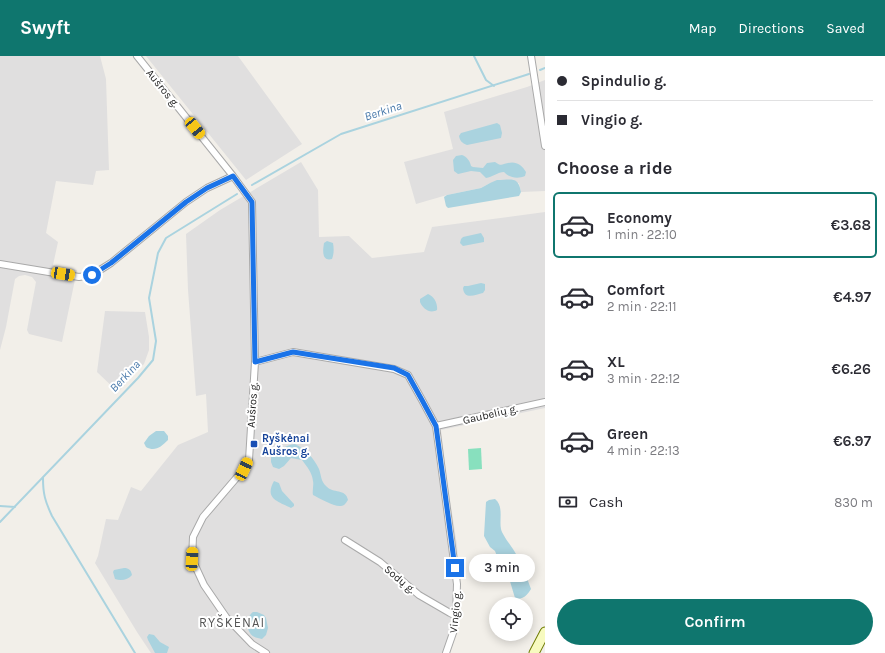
<!DOCTYPE html>
<html lang="en">
<head>
<meta charset="utf-8">
<style>
  :root { --surface:#fff; --page:#f2f2f3; --text:#2b2b33; --muted:#7c7c81; --line:#e1e1e2; --accent:#0f766e }
  body { margin:0; font-family:Karla,sans-serif; background:var(--page); color:var(--text); height:100vh; display:flex; flex-direction:column; font-size:15px; white-space:nowrap }
  * { box-sizing:border-box; margin:0 }
  p { font-size:13px; color:var(--muted) }
  .icon { flex:none; width:22px; height:22px; fill:none; stroke:currentColor; stroke-width:2; stroke-linecap:round; stroke-linejoin:round }
  .map { position:relative; flex:1; overflow:hidden }
  .side { display:flex; flex-direction:column; background:var(--surface); width:340px }
  .side>* { flex:none }
  .hud { display:grid; align-content:center; height:88px; padding:0 12px; background:var(--surface) }
  .buttons { position:absolute; left:489px; top:541px; display:grid; gap:8px }
  .buttons a { display:grid; place-items:center; width:44px; height:44px; border-radius:50%; background:var(--surface); box-shadow:0 2px 10px #0003; font-size:20px }
  .end { position:absolute; width:18px; height:18px; margin:-9px; border:5px solid #1a73e8; background:#fff; box-shadow:0 0 0 2px #fff }
  .from { border-radius:50% }
  .bubble { position:absolute; height:28px; border-radius:14px; background:var(--surface); box-shadow:0 2px 10px #0003; font-size:13px; font-weight:600; line-height:28px; text-align:center }
  .car { position:absolute; width:12px; height:24px; margin:-12px -6px; border-radius:5px; box-shadow:0 0 3px 1px #0007; background:linear-gradient(#f5c518 24%,#345 0 40%,#f5c518 0 76%,#345 0 86%,#f5c518 0) }
  .hud b { display:flex; align-items:center; gap:14px; height:38px; font-size:15px }
  .hud b+b { border-top:1px solid var(--line) }
  .hud i { width:10px; height:10px; background:var(--text) }
  ul { padding:0; list-style:none }
  li { display:flex; align-items:center; gap:12px; height:66px; margin:0 8px 6px; padding:0 4px; border:2px solid transparent; border-radius:6px }
  li div { flex:1 }
  li b { display:block; font-size:15px }
  li em { font-style:normal; font-weight:600 }
  li.on { border-color:var(--accent) }
  li>.icon { width:36px; height:36px; stroke-width:1.5 }
  h2 { padding:0 12px; font-size:18px; line-height:48px }
  .pay { display:flex; align-items:center; gap:10px; height:44px; padding:0 12px; font-size:15px }
  .pay p { margin-inline-start:auto }
  .button { display:flex; gap:8px; margin-top:auto; padding:8px 12px }
  .button a { flex:1; height:46px; border-radius:24px; background:var(--accent); color:#fff; font-size:16px; font-weight:600; line-height:46px; text-align:center }
  header { display:flex; align-items:center; gap:24px; box-sizing:border-box; height:56px; padding:0 20px; background:var(--accent); color:#fff }
  header strong { font-size:19px }
  nav { display:flex; gap:22px; margin-inline-start:auto; font-size:14px }
  main { display:flex; flex:1; min-height:0 }
  .map>svg:first-child { display:block }
</style>
</head>
<body>
<header>
<strong>Swyft</strong>
<nav><a>Map</a><a>Directions</a><a>Saved</a></nav>
</header>
<main>
<div class="map">
<svg width="545" height="597" viewBox="0 0 545 597">
  <rect width="100%" height="100%" fill="#f2efe9"/>
  <path fill="#e0dfdf" d="M0 0H100L106 23 109 114 96 115 93 129 56 125 46 177 58 186 53 209 77 214 62 286 29 278 27 274 36 226 32 221 25 219 19 220 15 223 6 271 0 294Z
    M146 0H238L302 88 246 124Z
    M545 24V135L521 136 519 127H490L481 132 447 139 416 148 404 106 453 93 444 56 527 31Z
    M301 106 318 134 319 181 349 180 372 202 424 196 432 171 545 156V352L441 374 447 425 457 489 461 552 457 577 448 597H151L137 576 95 507 98 500 106 463 118 464 131 431 141 435 178 389 208 376 206 338 196 340 188 234 186 178 220 154Z
    M105 255 145 256 149 281V294L144 308 118 336 97 316Z"/>
  <path fill="#88e0be" d="M481 392 482 413 469 414 468 393Z"/>
  <path fill="#aad3df" d="M497 67 500 69 502 77 501 82 467 89C462 87 460 85 459 80L461 77Z
    M462 99C467 101 470 105 471 110L473 111 483 112 487 107 495 106C502 111 502 108 508 107 516 105 522 109 526 116L525 120C518 123 509 122 504 116 498 116 492 121 486 122L480 116 471 115 458 118 454 115 453 104 456 100Z
    M497 124C512 124 518 120 521 136L519 140 448 152 446 150 444 141 447 139 481 132 490 127Z
    M481 177 484 182V186L463 190 460 187 461 183 463 181Z
    M327 185 333 187C334 193 334 198 332 203 321 206 323 193 324 187Z
    M481 227 485 228V234L483 237C475 239 464 244 463 232L464 230H468Z
    M428 238C434 240 438 248 437 254 430 258 423 253 420 246V243Z
    M156 375H164L168 380V384C161 391 155 396 146 391L144 387 149 380Z
    M295 388C305 393 314 402 319 413 321 418 321 426 326 430 333 438 346 432 348 444 346 447 344 450 341 450 334 451 319 442 313 439 312 434 314 430 313 425 312 416 307 411 302 404L291 402 284 410 279 413 273 411 271 406V400C278 394 286 389 295 388Z
    M274 425 279 427 282 435 294 448V450L291 452C278 445 264 443 274 425Z
    M495 443C504 450 499 464 501 473 502 479 513 492 516 498L517 501 514 505 503 506 498 503 495 495 490 491 484 480 486 446 489 444Z
    M124 512C129 512 131 514 132 519 128 524 121 525 115 523L113 516 114 514Z
    M520 514 525 517 531 533C528 538 525 542 518 543L515 542 509 522 511 517Z
    M253 556H257L264 559 266 562 268 572 266 579 262 583C257 582 252 581 250 577 246 571 247 560 253 556Z
    M149 578 154 579 160 586 169 591 167 597H155L148 584 147 581Z"/>
  <g fill="none" stroke-linecap="round" stroke-linejoin="round">
    <path stroke="#aad3df" stroke-width="2" d="M474 0 486 24 494 30
      M540 14 545 12
      M252 129 341 78 529 18
      M43 422C43 438 45 445 52 460L135 597
      M0 450 15 451
      M0 466 138 322 153 304 156 285 149 242 158 197 166 182 237 138"/>
    <g stroke="#a9a9a9" stroke-width="8">
      <path id="minor" d="M137 0 233 120 252 146 255 306 249 404 244 413 203 461 193 481 192 503 204 529 226 561 252 588 266 597
        M531 0 545 90
        M0 208 79 221 92 219 111 207 186 146 207 132 233 120
        M255 306 293 296 394 313 408 319 422 344 436 370 457 528 456 560 454 574 446 597
        M436 370 545 346
        M345 484 380 506 419 539 450 557 456 560"/>
    </g>
    <g stroke="#707d05" stroke-width="11">
      <path id="secondary" d="M534 597 545 576"/>
    </g>
    <use href="#minor" stroke="#fff" stroke-width="6"/>
    <use href="#secondary" stroke="#f7fabf" stroke-width="9"/>
  </g>
  <g fill="none" stroke-linecap="round" stroke-linejoin="round">
    <path stroke="#1a73e8" stroke-width="5" d="M92 219 111 207 186 146 207 132 233 120 252 146 255 306 293 296 394 312 408 319 422 344 436 370 455 512"/>
  </g>
  <rect fill="#1a4fb4" stroke="#fff" stroke-width="1.5" x="250" y="384" width="8" height="8" rx="2"/>
  <g text-anchor="middle" stroke-width="4" stroke-linejoin="round" paint-order="stroke">
    <g font-size="11" fill="#222" stroke="#fff">
      <text transform="translate(163 32) rotate(51)" y="4">Aušros g.</text>
      <text transform="translate(252 349) rotate(-86)" y="4">Aušros g.</text>
      <text transform="translate(490 358) rotate(-13)" y="4">Gaubelių g.</text>
      <text transform="translate(400 523) rotate(40)" y="4">Sodų g.</text>
      <text transform="translate(455 556) rotate(-84)" y="4">Vingio g.</text>
    </g>
    <g font-size="11" font-weight="bold" fill="#164399" stroke="#fff" text-anchor="start">
      <text x="262" y="386">Ryškėnai<tspan x="262" dy="13">Aušros g.</tspan></text>
    </g>
    <g font-size="12" font-style="italic" fill="#4a7aab" stroke="#fff">
      <text transform="translate(383 55) rotate(-18)" y="4">Berkina</text>
      <text transform="translate(125 320) rotate(-47)" y="4">Berkina</text>
    </g>
    <g font-size="13" letter-spacing="1" fill="#555" stroke="#fff">
      <text x="232" y="571">RYŠKĖNAI</text>
    </g>
  </g>
</svg>
<div class="buttons">
<a><svg class="icon" aria-label="locate" viewBox="0 0 24 24"><circle cx="12" cy="12" r="6"/><path d="M12 2v4M12 18v4M2 12h4M18 12h4"/></svg></a>
</div>
<i class="end from" style="left:92px;top:219px"></i>
<i class="end" style="left:455px;top:512px"></i>
<div class="bubble" style="left:469px;top:498px;width:66px">3 min</div>
<i class="car" style="left:195px;top:72px;rotate:141deg"></i>
<i class="car" style="left:63px;top:218px;rotate:99deg"></i>
<i class="car" style="left:244px;top:413px;rotate:25deg"></i>
<i class="car" style="left:192px;top:503px;rotate:3deg"></i>
</div>
<section class="side">
<div class="hud">
<b><i class="from"></i>Spindulio g.</b>
<b><i></i>Vingio g.</b>
</div>
<h2>Choose a ride</h2>
<ul>
<li class="on"><svg class="icon" aria-label="car" viewBox="0 0 24 24"><path d="M5 17H2v-5l4-1 3-4h7l3 4 3 1v5h-3M9 17h6M6 11h13"/><circle cx="7" cy="17" r="2"/><circle cx="17" cy="17" r="2"/></svg><div><b>Economy</b><p>1 min · 22:10</p></div><em>€3.68</em></li>
<li><svg class="icon" aria-label="car" viewBox="0 0 24 24"><path d="M5 17H2v-5l4-1 3-4h7l3 4 3 1v5h-3M9 17h6M6 11h13"/><circle cx="7" cy="17" r="2"/><circle cx="17" cy="17" r="2"/></svg><div><b>Comfort</b><p>2 min · 22:11</p></div><em>€4.97</em></li>
<li><svg class="icon" aria-label="car" viewBox="0 0 24 24"><path d="M5 17H2v-5l4-1 3-4h7l3 4 3 1v5h-3M9 17h6M6 11h13"/><circle cx="7" cy="17" r="2"/><circle cx="17" cy="17" r="2"/></svg><div><b>XL</b><p>3 min · 22:12</p></div><em>€6.26</em></li>
<li><svg class="icon" aria-label="car" viewBox="0 0 24 24"><path d="M5 17H2v-5l4-1 3-4h7l3 4 3 1v5h-3M9 17h6M6 11h13"/><circle cx="7" cy="17" r="2"/><circle cx="17" cy="17" r="2"/></svg><div><b>Green</b><p>4 min · 22:13</p></div><em>€6.97</em></li>
</ul>
<div class="pay"><svg class="icon" aria-label="cash" viewBox="0 0 24 24"><path d="M3 7h18v10H3z"/><circle cx="12" cy="12" r="2"/></svg>Cash<p>830 m</p></div>
<div class="button"><a>Confirm</a></div>
</section>
</main>
</body>
</html>
